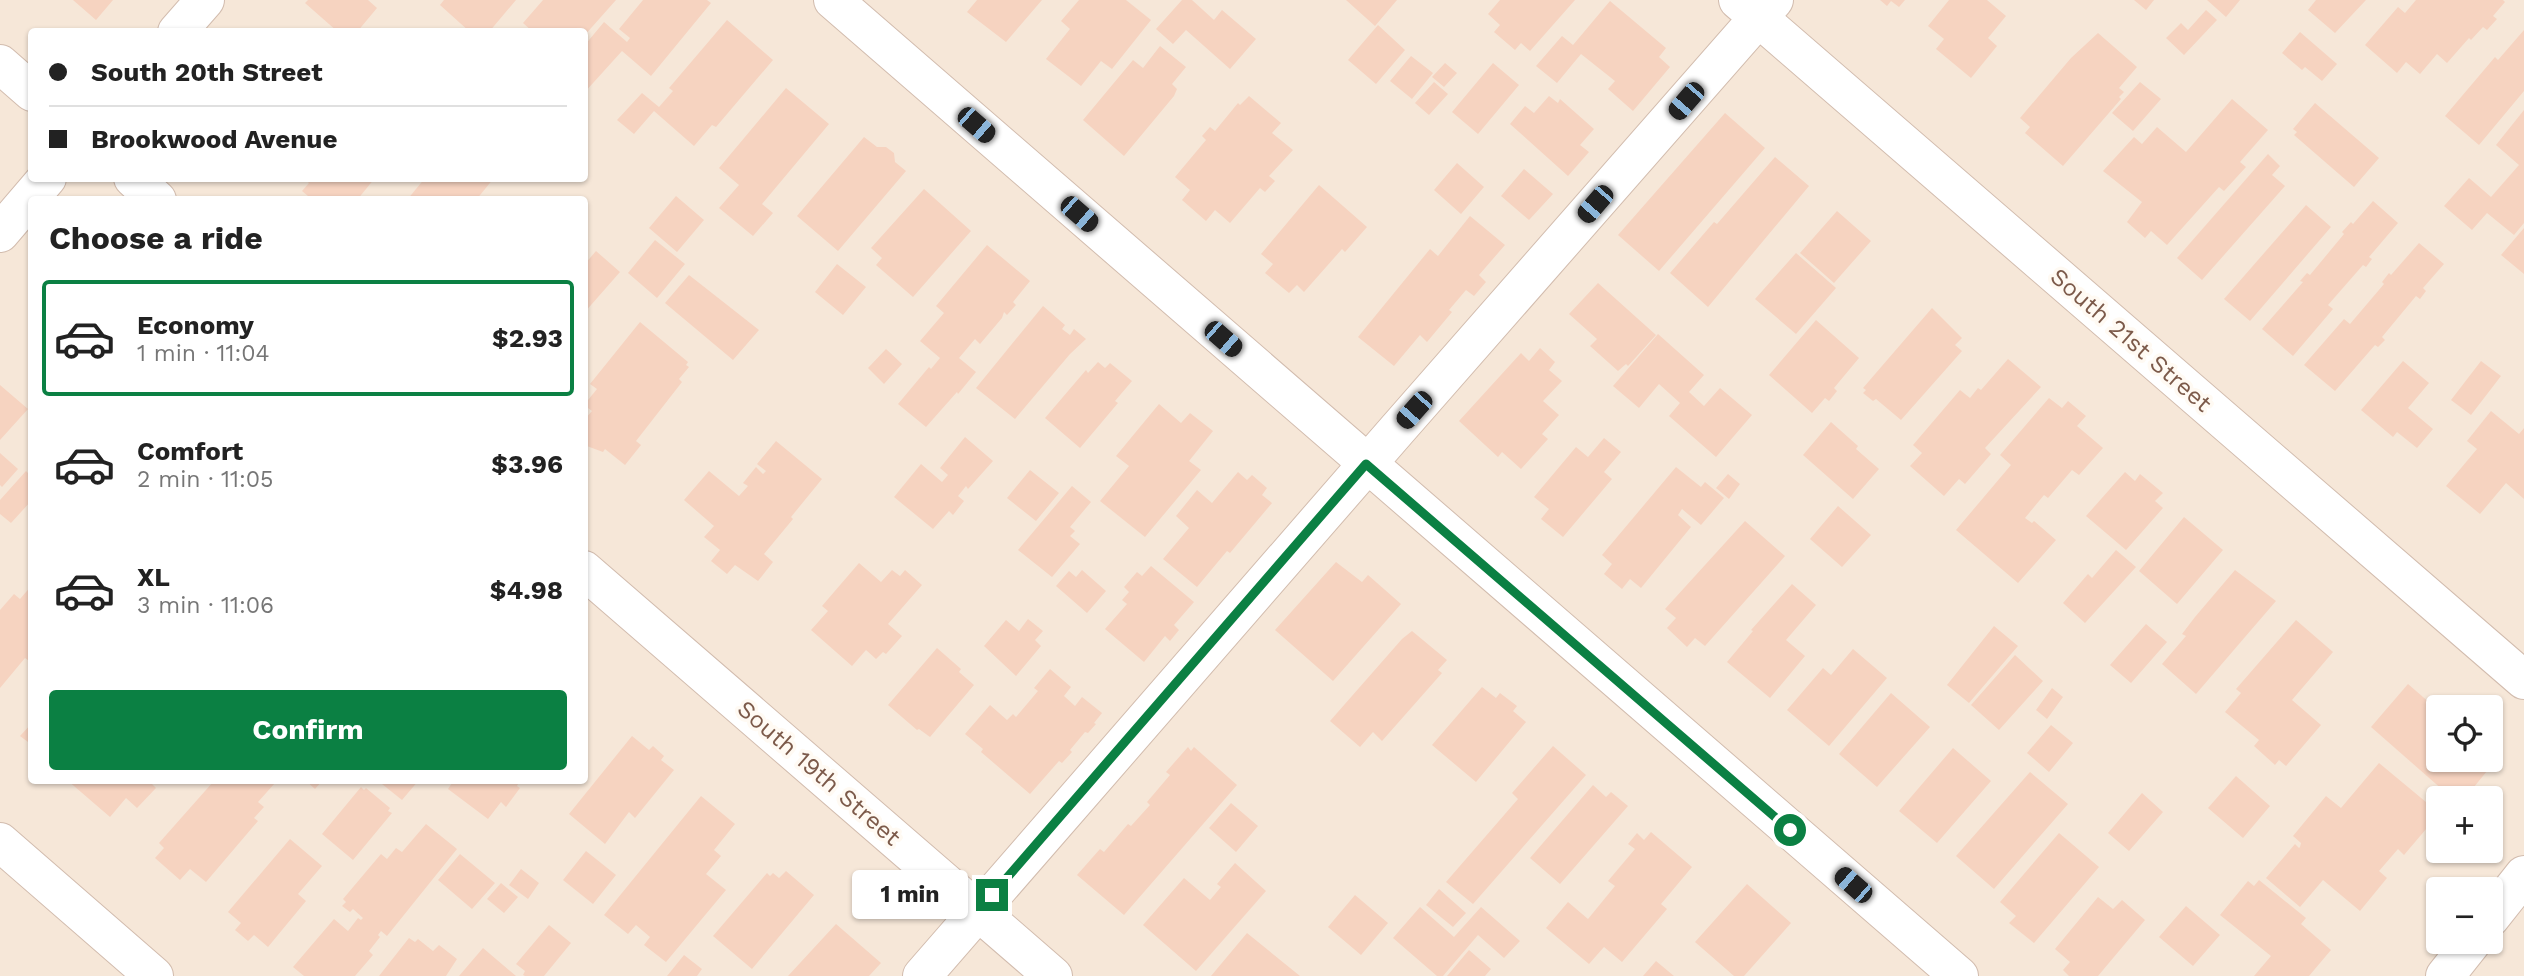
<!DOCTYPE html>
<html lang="en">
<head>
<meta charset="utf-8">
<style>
  :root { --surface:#fff; --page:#f2f2f2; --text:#222; --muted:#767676; --line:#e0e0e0; --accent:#0b8043 }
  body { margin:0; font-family:"Work Sans",sans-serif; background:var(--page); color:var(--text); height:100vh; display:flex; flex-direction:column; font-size:26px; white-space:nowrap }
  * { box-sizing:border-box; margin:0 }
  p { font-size:23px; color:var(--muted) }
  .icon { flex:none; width:38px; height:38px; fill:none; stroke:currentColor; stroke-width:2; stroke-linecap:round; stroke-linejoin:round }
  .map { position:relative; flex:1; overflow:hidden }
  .panel { position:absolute; left:28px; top:196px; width:560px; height:588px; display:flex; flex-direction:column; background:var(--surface); border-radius:7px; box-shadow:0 2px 5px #0004 }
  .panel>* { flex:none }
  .hud { position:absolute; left:28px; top:28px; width:560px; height:154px; border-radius:7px; box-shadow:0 2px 5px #0004; display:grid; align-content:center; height:154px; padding:0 21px; background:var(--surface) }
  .controls { position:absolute; left:2426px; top:695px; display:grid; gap:14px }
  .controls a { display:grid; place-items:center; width:77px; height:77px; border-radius:7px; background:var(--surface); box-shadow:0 2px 5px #0004; font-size:35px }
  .end { position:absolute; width:32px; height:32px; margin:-16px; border:9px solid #0b8043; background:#fff; box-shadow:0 0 0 4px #fff }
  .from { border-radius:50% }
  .bubble { position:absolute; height:49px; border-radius:7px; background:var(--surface); box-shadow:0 2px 5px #0004; font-size:23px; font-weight:700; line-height:49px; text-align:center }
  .car { position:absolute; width:21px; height:42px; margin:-21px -10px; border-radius:9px; box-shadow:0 0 5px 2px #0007; background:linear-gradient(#222 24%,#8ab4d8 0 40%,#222 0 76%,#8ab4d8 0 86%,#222 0) }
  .hud b { display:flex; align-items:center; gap:24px; height:66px; font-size:26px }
  .hud b+b { border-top:2px solid var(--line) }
  .hud i { width:18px; height:18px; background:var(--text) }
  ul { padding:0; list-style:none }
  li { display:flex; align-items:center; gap:21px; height:116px; margin:0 14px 10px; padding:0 7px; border:4px solid transparent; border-radius:7px }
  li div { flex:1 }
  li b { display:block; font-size:26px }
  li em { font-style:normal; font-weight:700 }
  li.current { border-color:var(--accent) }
  li>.icon { width:63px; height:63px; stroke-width:1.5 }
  h2 { padding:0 21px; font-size:32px; line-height:84px }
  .action { display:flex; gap:14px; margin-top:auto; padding:14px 21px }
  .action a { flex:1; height:80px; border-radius:7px; background:var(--accent); color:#fff; font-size:28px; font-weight:700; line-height:80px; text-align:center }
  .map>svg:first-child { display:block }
</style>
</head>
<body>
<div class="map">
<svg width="2524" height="976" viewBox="0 0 2524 976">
  <rect width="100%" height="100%" fill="#fef6eb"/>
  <path fill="#f6e7d8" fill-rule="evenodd" d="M0 0H2524V976H0ZM32 32H584V178H32ZM32 200H584V780H32ZM2438 707H2490V760H2438ZM2438 798H2490V850H2438ZM2438 889H2490V942H2438Z"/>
  <path fill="#f6d3c0" d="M73 0H113L96 20Z
    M308 0H368L377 8 357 32H338L305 3Z
    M444 0H516L489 32H470L440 5Z
    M543 0H616L584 36V32H533L523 23Z
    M643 0H707L711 3 651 76 622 51 584 93V46L604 22 627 42 630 38 619 29Z
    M977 0H1042L1006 42 967 12Z
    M1079 0H1126L1151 20 1112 69 1101 61 1081 86 1046 59 1070 29 1061 21Z
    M1182 0H1192L1214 20 1222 10 1256 39 1230 69 1186 30 1173 44 1156 29Z
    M1346 0H1397L1375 26Z
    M1500 0H1575L1530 51 1521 43 1515 50 1494 32 1500 25 1488 14Z
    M1880 0H1905L1899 7 1891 1 1887 6Z
    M1949 0H1987L2006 16 1988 38 1997 46 1971 78 1936 49 1944 39 1928 26Z
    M2134 0H2154L2146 10Z
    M2207 0H2240L2226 17Z
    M2316 0H2366L2335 33 2308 10Z
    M2416 0H2503L2505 2 2493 16 2497 19 2487 30 2483 27 2471 40 2469 38 2447 63 2437 54 2420 74 2406 62 2397 73 2365 45 2398 7 2405 13Z
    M1610 1 1666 48 1659 57 1670 67 1633 111 1608 89 1615 81 1581 54 1557 83 1536 66 1562 36 1573 45Z
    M2206 10 2217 20 2184 55 2166 38 2181 23 2188 30Z
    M727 20 773 60 716 127 712 125 694 146 654 111 634 134 617 120 642 93 659 107 673 91 669 88Z
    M1378 25 1405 50 1376 84 1348 60Z
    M2524 30V91L2479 145 2445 116 2495 57 2498 60Z
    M2300 32 2337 64 2322 81 2305 67 2302 70 2282 53Z
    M2098 33 2137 67 2119 88 2124 92 2119 97 2121 99 2063 166 2025 133 2030 127 2020 118 2071 58Z
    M1160 46 1186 67 1172 84 1177 89 1174 96 1124 156 1083 120 1133 60 1143 68Z
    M1411 56 1433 73 1412 99 1390 81Z
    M1445 63 1457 73 1444 87 1432 77Z
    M1493 63 1519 85 1478 134 1452 112Z
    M1434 82 1448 94 1429 115 1415 103Z
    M2140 82 2161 99 2133 131 2112 113Z
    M786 88 829 124 762 204 773 213 753 236 719 208 739 185 719 168Z
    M1249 96 1281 123 1272 133 1293 150 1269 176 1275 181 1265 192 1260 188 1230 223 1215 210 1206 221 1182 200 1190 190 1175 177 1206 140 1202 136 1210 127 1215 131 1238 103 1240 105Z
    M1549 96 1558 103 1560 99 1594 129 1580 145 1589 152 1568 176 1510 124 1525 106 1534 113Z
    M2232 99 2268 130 2240 162 2246 167 2224 191 2219 187 2167 245 2151 231 2145 238 2127 222 2142 202 2103 171 2134 137 2142 144 2157 127 2186 152Z
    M2315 103 2379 158 2354 187 2294 135 2297 132 2293 129Z
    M2524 110V223L2514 235 2487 213 2472 230 2444 206 2469 178 2491 197 2519 165 2496 145Z
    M1725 113 1765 148 1659 271 1618 235Z
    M864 137 877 147H886L894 153 895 162 906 171 838 251 797 216Z
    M2268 154 2280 166 2272 175 2285 186 2202 280 2177 258Z
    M1775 157 1809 186 1708 307 1670 273 1714 222 1717 224Z
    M1457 163 1484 187 1461 214 1434 190Z
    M1524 169 1553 194 1529 220 1501 196Z
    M303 178H375L357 200H305L308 196 302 191 309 183Z
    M425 178H494L476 200H407Z
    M1319 185 1367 227 1345 252 1342 249 1304 292 1297 285 1289 293 1265 273 1273 264 1261 254Z
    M924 189 971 231 913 297 876 265 882 258 871 248Z
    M676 196 704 220 677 252 649 228Z
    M2373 201 2398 223 2369 257 2372 259 2366 267 2363 265 2328 305 2333 309 2293 356 2262 329 2303 282 2300 281 2307 273 2310 275 2344 234 2342 232 2351 222 2353 224Z
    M2306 205 2331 227 2250 321 2224 299Z
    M1837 211 1871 241 1834 283 1800 253Z
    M1470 216 1505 245 1479 275 1486 282 1474 296 1466 290 1449 310 1452 312 1427 342 1420 335 1394 366 1358 337 1430 249 1438 256Z
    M2524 228V274L2501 255Z
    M655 240 685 264 657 298 628 273Z
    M2419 243 2444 264 2423 288 2426 291 2420 299 2416 296 2382 337 2385 340 2378 347 2375 345 2335 391 2304 365 2344 319 2350 324 2384 284 2382 282 2389 273 2391 275Z
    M987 245 1030 281 1013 302 1016 305 1007 315 1004 312 1002 318 980 344 975 339 959 358 976 372 958 394 957 392 926 427 898 404 929 367 931 369 940 358 920 341 944 313 936 306Z
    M596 251 620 272 584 313V265Z
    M1796 253 1836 288 1796 334 1755 299Z
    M837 264 866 287 843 315 815 292Z
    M689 275 759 330 733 360 665 303Z
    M1598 283 1656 335 1628 366 1626 364 1618 371 1590 346 1597 339 1569 314Z
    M1043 306 1065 325 1062 329 1070 335 1074 329 1086 339 1070 354 1015 419 976 388Z
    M1932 308 1962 338 1955 345 1962 351 1901 420 1876 399 1873 401 1863 393 1866 390 1863 388Z
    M1816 320 1859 358 1834 388 1837 391 1829 401 1825 398 1812 413 1769 375Z
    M640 322 688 362 686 365 689 367 679 379 682 382 636 441 641 445 625 465 605 449 603 452 584 445V420L592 411 584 405 597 389 590 384Z
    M1658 334 1704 375 1689 392 1704 406 1720 388 1752 415 1716 457 1669 416 1680 403 1659 384 1639 408 1613 386Z
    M1540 348 1555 362 1549 370 1562 381 1543 401 1559 415 1542 434 1548 439 1521 469 1502 452 1498 457 1459 421 1521 353 1529 361Z
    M886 349 902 364 884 384 868 368Z
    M2008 359 2041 387 1985 448 1991 454 1965 484 1959 479 1944 496 1910 466 1922 453 1913 445 1960 390 1970 398 1978 388 1981 390Z
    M2403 361 2429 383 2408 408 2433 429 2417 448 2397 432 2393 437 2361 410Z
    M2481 361 2501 376 2471 415 2451 400Z
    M1098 362 1105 368 1110 363 1132 381 1115 401 1118 403 1080 448 1045 418 1086 370 1088 373Z
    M0 385 28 409 0 440Z
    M2049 398 2062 408 2068 401 2086 416 2077 426 2103 448 2079 475 2072 470 2048 498 2044 495 2025 518 2032 523 2034 521 2056 540 2018 583 1956 530 2011 465 2000 455Z
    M1159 404 1181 423 1190 413 1213 431 1189 461 1201 470 1145 537 1100 501 1129 466 1116 456Z
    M2491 411 2519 434 2524 428V499L2506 483 2480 514 2446 486 2477 449 2467 441Z
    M1831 422 1858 446 1856 449 1879 469 1853 499 1803 455Z
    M965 437 993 461 968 489 966 486 958 496 964 501 953 515 949 511 933 529 894 497 921 464 942 482 948 475 940 468Z
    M1604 438 1621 452 1604 472 1612 479 1563 537 1541 519 1549 509 1534 497 1576 447 1588 457Z
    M776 441 822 479 791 517 793 519 764 554 773 562 758 581 735 565 727 574 711 561 720 550 704 537 714 526 684 500 709 471 739 496 748 486 743 483 756 467 763 474 766 471 757 464Z
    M0 453 18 469 2 487 0 485Z
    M1676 467 1701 487 1705 482 1724 498 1701 525 1682 509 1678 515 1691 527 1641 588 1630 579 1622 589 1604 574 1612 564 1602 555Z
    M1030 470 1059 493 1036 521 1007 498Z
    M26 471 32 477V500L11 523 0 514V500Z
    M1238 472 1247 480 1252 475 1267 488 1262 495 1272 503 1230 553 1227 551 1197 587 1163 559 1189 528 1176 516 1197 490 1212 503Z
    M2125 472 2135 481 2140 474 2163 493 2155 501 2163 508 2126 550 2086 516Z
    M1728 474 1740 484 1729 499 1716 488Z
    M1072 486 1091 502 1070 527 1075 531 1070 536 1080 544 1052 577 1018 550Z
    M1838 506 1871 535 1842 567 1810 539Z
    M2184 517 2223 550 2177 604 2139 571Z
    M1745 521 1785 556 1705 646 1695 638 1687 647 1667 628 1676 618 1665 609Z
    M2116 550 2136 567 2085 623 2063 603 2088 574 2092 578Z
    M1336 562 1362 582 1368 575 1401 604 1333 681 1275 630Z
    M859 563 881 582 892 570 900 576 905 570 922 585 888 624 902 636 886 654 883 652 876 659 866 650 852 666 811 630 828 611 822 606Z
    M1151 566 1194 602 1174 625 1179 630 1170 641 1165 636 1144 662 1105 629 1127 604 1122 600 1129 592 1124 587 1137 572 1142 576Z
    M1082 570 1106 591 1087 613 1056 586 1069 571 1076 577Z
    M2235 570 2276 601 2196 694 2162 664 2186 636 2182 634 2195 617Z
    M1792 584 1816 605 1786 640 1805 656 1770 698 1727 662 1753 631 1751 630Z
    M32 585V663L25 658 0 688V610L14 594 20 599Z
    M1028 619 1043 631 1035 640 1041 646 1016 676 984 646 1006 620 1019 631Z
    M2296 620 2333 652 2292 700 2321 725 2286 766 2279 760 2275 765 2254 746 2259 740 2225 712 2241 693 2236 689Z
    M2146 624 2167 642 2131 683 2110 665Z
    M1994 626 2018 646 1969 703 1947 685Z
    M1412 631 1447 660 1438 670 1442 673 1382 741 1373 732 1360 747 1330 721 1402 639Z
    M937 648 961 669 959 672 974 685 930 737 919 729 917 730 888 705Z
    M1853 649 1887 678 1829 746 1787 710 1823 668 1831 675Z
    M2015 655 2043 681 1999 730 1971 705Z
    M1050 669 1071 687 1064 696 1075 706 1082 697 1102 713 1094 723 1096 724 1088 733 1085 732 1070 750 1072 752 1062 763 1059 761 1030 794 981 752 983 749 965 734 990 705 1007 720 1013 714 1016 717 1038 691 1034 688Z
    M2408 684 2438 710V760H2490V755L2496 760 2465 798H2452L2371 727Z
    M1482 687 1496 698 1500 693 1517 706 1513 711 1526 722 1476 782 1432 745Z
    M2052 688 2063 697 2047 719 2036 710Z
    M1891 693 1930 727 1877 787 1839 754Z
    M32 723V745L20 736Z
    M2051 725 2073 743 2049 772 2027 753Z
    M632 736 649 750 653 746 664 756 661 760 674 770 635 818 629 812 605 844 569 814Z
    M1553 746 1586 775 1473 904 1446 882 1518 799 1512 793Z
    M1188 747 1191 751 1194 747 1237 785 1124 915 1077 875 1100 849 1104 852 1128 824 1131 826 1150 805 1147 802 1170 775 1166 772Z
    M1953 748 1991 781 1937 843 1899 811Z
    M2379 763 2438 812V815L2404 855 2398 849 2379 871 2387 878 2360 911 2323 880 2300 907 2266 878 2295 844 2299 848 2300 847 2301 843 2293 836 2326 796 2341 808Z
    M2030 772 2068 804 1994 889 1956 856Z
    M2236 776 2270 806 2243 838 2208 808Z
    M67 780H148L156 788 137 808 126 798 110 817Z
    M219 780H272L275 783 258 802 264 807 254 818 258 821 206 882 190 869 180 880 155 858 164 848 159 843 213 782 216 784Z
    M305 780H323L315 789Z
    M377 780H419L402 800Z
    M454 780H520L517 786 520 788 506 807 501 802 488 819 448 789Z
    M1593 785 1606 797 1611 792 1628 806 1560 884 1530 858Z
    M361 787 364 790 366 788 390 808 388 811 392 813 353 860 322 834Z
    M2142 793 2163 812 2129 851 2108 833Z
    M701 796 735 824 714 850 721 856 706 874 726 890 666 962 644 945 650 937 636 925 628 934 604 915Z
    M1231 803 1258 826 1236 852 1209 828Z
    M426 824 457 849 387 936 381 931 378 935 380 937 369 951 373 955 355 976H304L293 967 334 919 348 931 358 918 361 920 363 918 353 909 350 912 342 906 346 902 343 899 381 854 387 859 396 848 402 852Z
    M1651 832 1692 867 1661 904 1667 909 1622 962 1604 947 1589 964 1546 928 1568 902 1588 919 1615 886 1608 881 1635 849 1628 844 1637 833 1644 840Z
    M2059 833 2099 867 2034 943 2009 923 2016 916 2000 902Z
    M290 839 322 866 298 894 306 901 268 947 254 935 248 941 235 930 241 923 228 912Z
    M586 851 616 875 593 904 563 880Z
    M460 854 495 883 472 909 438 880Z
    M1235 863 1266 891 1196 971 1143 925 1184 878 1210 900 1221 887 1217 884Z
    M521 869 539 883 528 899 509 885Z
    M786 871 814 895 752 969 713 936 767 873 770 876 773 873 779 878Z
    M2259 880 2306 918 2301 924 2331 950 2309 976H2254L2271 956 2220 915 2248 881 2254 886Z
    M501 883 518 897 504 913 487 899Z
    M1747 884 1791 923 1744 976H1734L1695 942Z
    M1439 889 1466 913 1453 927 1426 905Z
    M1355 895 1388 923 1361 955 1328 927Z
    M2098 897 2113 909 2122 900 2145 920 2098 976H2069L2063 970 2070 962 2055 949Z
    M2186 906 2220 935 2193 966 2159 937Z
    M1420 907 1454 937 1481 907 1520 941 1504 958 1478 935 1443 976H1437L1393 938Z
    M836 924 881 963 869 976H788Z
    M549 925 571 943 544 976H525L523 975 525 971 516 964Z
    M1247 933 1300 976H1211Z
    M409 938 415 942 418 939 433 951 439 945 457 959 446 976H379Z
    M483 948 516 976H459Z
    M1469 950 1491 969 1485 976H1447Z
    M684 955 702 969 697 976H667Z
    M1656 961 1674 976H1643Z"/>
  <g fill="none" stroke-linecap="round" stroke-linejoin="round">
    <g stroke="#d2bcae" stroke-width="40">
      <path id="minor" d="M833 0 1959 976
        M1738 0 2524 680
        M177 32 205 0
        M0 64 32 92
        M133 178 157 200
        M0 233 47 178
        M584 570 1053 976
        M0 842 154 976
        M2490 918 2524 875
        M922 976 1396 431 1774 0
        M2445 976 2472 942"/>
    </g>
    <use href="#minor" stroke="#fff" stroke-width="38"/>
  </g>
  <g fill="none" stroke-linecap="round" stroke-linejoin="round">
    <path stroke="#0b8043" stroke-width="9" d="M992 895 1366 464 1790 830"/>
  </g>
  <g text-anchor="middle" stroke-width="7" stroke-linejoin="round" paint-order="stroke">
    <g font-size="24" fill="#7c5a4a" stroke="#fffaf3">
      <text transform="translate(2131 340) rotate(41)" y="8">South 21st Street</text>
      <text transform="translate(819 773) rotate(41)" y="8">South 19th Street</text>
    </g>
  </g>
</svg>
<div class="controls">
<a><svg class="icon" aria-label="locate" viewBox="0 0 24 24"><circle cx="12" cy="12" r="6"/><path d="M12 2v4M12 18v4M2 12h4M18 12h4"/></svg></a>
<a>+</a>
<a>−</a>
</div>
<i class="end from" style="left:1790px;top:830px"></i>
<i class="end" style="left:992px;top:895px"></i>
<div class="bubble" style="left:852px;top:870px;width:116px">1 min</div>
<i class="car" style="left:1686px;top:101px;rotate:221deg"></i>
<i class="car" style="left:976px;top:125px;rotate:131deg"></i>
<i class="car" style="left:1595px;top:204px;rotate:221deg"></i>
<i class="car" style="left:1079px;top:214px;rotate:131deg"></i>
<i class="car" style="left:1223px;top:339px;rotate:131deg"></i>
<i class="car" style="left:1414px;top:410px;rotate:222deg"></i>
<i class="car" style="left:1853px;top:885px;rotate:311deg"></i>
<div class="hud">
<b><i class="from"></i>South 20th Street</b>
<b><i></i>Brookwood Avenue</b>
</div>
<section class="panel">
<h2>Choose a ride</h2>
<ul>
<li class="current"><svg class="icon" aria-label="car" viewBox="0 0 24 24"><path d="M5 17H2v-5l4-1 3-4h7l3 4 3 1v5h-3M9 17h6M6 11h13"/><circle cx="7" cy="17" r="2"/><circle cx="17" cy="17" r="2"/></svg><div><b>Economy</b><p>1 min · 11:04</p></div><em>$2.93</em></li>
<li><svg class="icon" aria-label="car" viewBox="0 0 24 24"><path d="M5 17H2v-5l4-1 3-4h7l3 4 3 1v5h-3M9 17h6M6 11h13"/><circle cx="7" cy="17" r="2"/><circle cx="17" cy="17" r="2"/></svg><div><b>Comfort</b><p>2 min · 11:05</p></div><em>$3.96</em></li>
<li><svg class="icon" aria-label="car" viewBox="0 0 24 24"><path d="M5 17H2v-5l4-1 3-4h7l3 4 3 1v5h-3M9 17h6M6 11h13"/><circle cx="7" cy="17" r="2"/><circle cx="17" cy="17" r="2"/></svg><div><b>XL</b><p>3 min · 11:06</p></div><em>$4.98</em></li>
</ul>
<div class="action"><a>Confirm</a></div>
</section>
</div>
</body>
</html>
